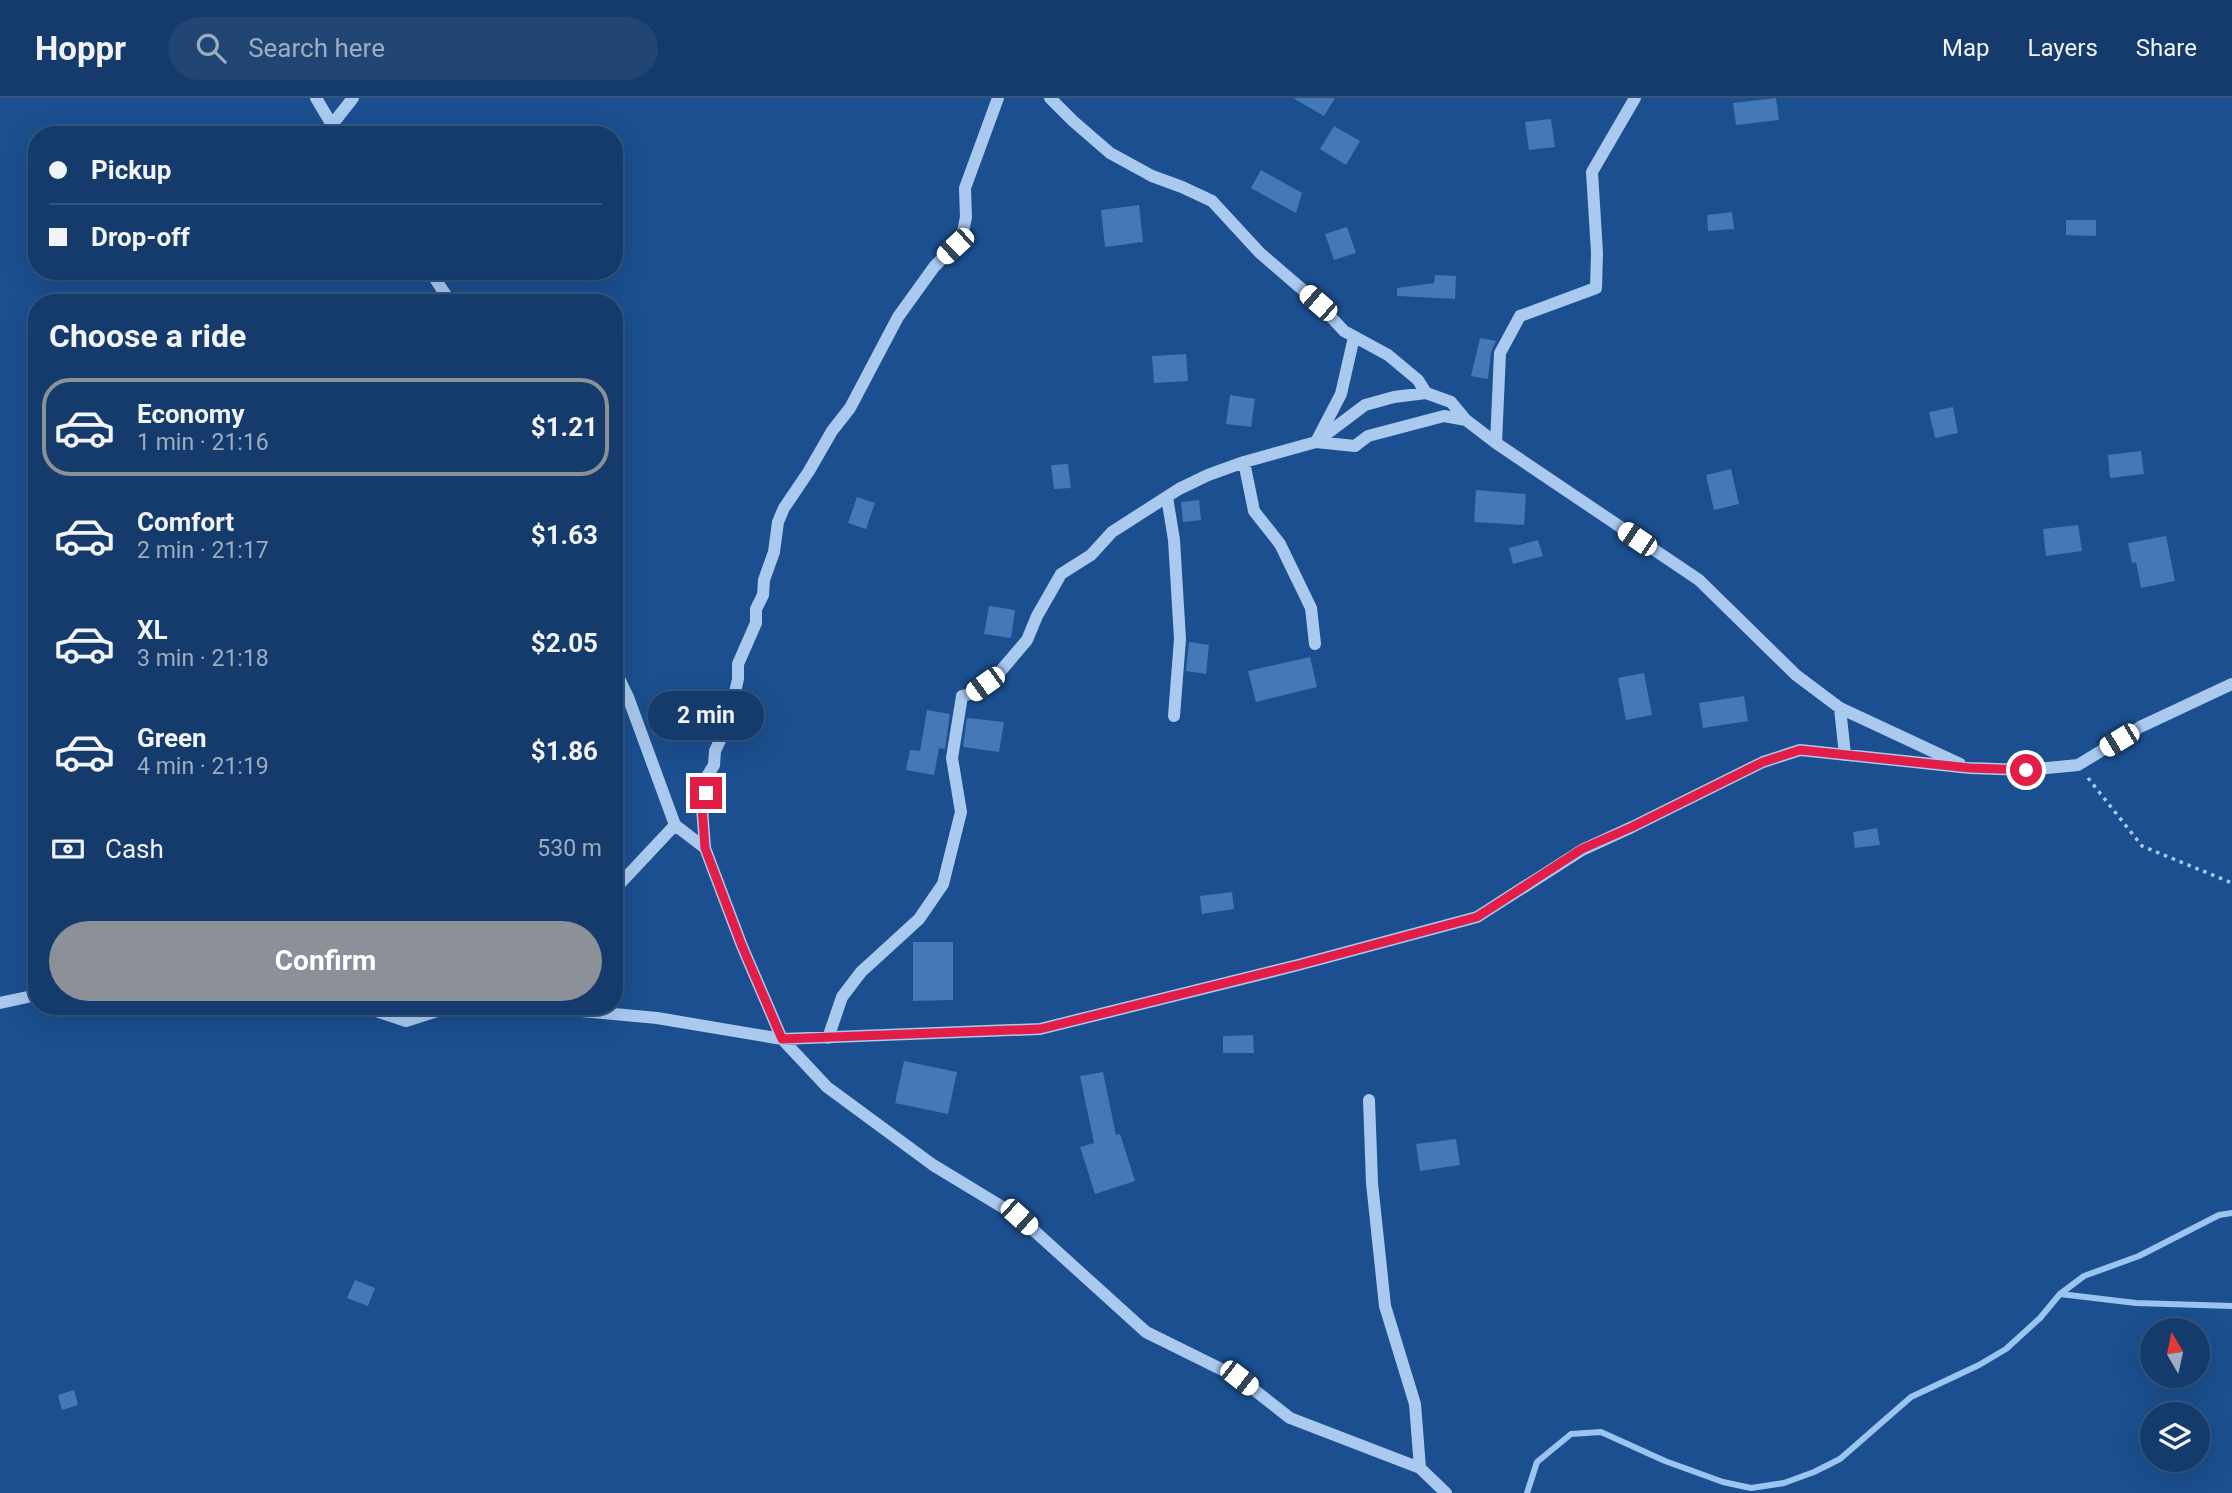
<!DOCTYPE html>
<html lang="en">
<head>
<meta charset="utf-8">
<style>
  :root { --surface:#143b6b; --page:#214673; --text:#f1f3f6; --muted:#9dadc1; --line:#33557e; --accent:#8c9099 }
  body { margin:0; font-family:Roboto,sans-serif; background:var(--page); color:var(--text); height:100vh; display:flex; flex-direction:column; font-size:26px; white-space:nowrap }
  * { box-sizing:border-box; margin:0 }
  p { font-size:23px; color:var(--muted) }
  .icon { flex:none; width:38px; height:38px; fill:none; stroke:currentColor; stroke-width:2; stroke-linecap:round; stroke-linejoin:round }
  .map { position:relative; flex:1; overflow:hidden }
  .drawer { position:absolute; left:28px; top:196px; width:595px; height:721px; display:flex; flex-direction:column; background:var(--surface); border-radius:28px; box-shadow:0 7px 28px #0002,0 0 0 2px var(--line) }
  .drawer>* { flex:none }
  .banner { position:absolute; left:28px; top:28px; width:595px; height:154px; border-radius:28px; box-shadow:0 7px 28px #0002,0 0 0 2px var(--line); display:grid; align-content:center; height:154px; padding:0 21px; background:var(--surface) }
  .needle { width:46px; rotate:351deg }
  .buttons { position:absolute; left:2140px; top:1220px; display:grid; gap:14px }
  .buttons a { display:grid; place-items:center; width:70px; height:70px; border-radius:50%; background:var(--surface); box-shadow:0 7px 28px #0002,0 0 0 2px var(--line); font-size:35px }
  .end { position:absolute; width:32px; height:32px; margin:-16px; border:9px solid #e11d48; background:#fff; box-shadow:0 0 0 4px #fff }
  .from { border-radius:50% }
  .bubble { position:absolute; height:49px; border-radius:24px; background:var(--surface); box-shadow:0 7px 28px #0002,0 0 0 2px var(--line); font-size:23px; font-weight:700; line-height:49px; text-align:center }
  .car { position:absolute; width:21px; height:42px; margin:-21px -10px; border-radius:9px; box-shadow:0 0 5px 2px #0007; background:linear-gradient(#fff 24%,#345 0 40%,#fff 0 76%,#345 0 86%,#fff 0) }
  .banner b { display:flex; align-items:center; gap:24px; height:66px; font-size:26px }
  .banner b+b { border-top:2px solid var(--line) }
  .banner i { width:18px; height:18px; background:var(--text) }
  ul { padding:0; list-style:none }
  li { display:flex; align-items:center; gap:21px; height:98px; margin:0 14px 10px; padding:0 7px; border:4px solid transparent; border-radius:28px }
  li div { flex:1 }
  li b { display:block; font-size:26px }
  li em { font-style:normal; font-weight:700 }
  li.active { border-color:var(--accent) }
  li>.icon { width:63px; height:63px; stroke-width:1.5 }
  h2 { padding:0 21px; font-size:32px; line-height:84px }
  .pay { display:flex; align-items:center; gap:18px; height:77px; padding:0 21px; font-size:26px }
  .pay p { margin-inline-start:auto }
  .cta { display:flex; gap:14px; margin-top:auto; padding:14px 21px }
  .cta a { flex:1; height:80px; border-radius:42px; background:var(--accent); color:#fff; font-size:28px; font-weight:700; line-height:80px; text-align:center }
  header { display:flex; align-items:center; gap:42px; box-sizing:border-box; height:98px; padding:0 35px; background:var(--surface); border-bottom:2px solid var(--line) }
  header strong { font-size:33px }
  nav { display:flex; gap:38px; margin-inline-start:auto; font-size:24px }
  .search { width:490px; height:63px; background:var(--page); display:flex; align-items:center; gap:18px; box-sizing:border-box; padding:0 24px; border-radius:38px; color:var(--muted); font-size:26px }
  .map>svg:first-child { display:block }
</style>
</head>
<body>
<header>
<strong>Hoppr</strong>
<div class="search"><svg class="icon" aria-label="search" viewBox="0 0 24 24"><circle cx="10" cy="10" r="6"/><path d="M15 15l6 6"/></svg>Search here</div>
<nav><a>Map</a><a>Layers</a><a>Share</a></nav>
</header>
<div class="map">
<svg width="2232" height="1395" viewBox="0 0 2232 1395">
  <rect width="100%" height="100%" fill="#1b4f8f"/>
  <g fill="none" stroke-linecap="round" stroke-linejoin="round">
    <path stroke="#9cc4f0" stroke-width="6" d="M2060 1196 2136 1205 2232 1208
      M1527 1395 1537 1364 1571 1336 1601 1334 1665 1363 1723 1384 1751 1390 1784 1385 1814 1374 1840 1361 1911 1299 1979 1267 2006 1251 2040 1220 2060 1196 2084 1178 2139 1158 2219 1117 2232 1115"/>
  </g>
  <path fill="#4478b7" d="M1293 0H1335L1324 18Z
    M1776 0 1779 22 1736 27 1733 5Z
    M1551 21 1555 49 1529 52 1525 24Z
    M1334 28 1360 43 1346 67 1320 51Z
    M1261 72 1302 95 1296 115 1251 90Z
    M1139 107 1143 144 1105 149 1101 112Z
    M1732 114 1734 131 1708 133 1707 117Z
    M2066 122H2096V138L2066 137Z
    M1347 129 1356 155 1334 162 1325 136Z
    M1435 177 1456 178 1455 201 1397 198V190L1434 185Z
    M1480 240 1496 243 1491 254 1488 281 1471 278Z
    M1186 256 1188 283 1154 285 1152 258Z
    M1230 297 1255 301 1251 329 1226 326Z
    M1953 309 1958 335 1935 340 1929 314Z
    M2141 353 2144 376 2110 380 2108 357Z
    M1068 366 1071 390 1054 391 1051 367Z
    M1731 371 1739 406 1714 412 1706 377Z
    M1476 392 1526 396 1524 427 1474 424Z
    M857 399 875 405 866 431 848 425Z
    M1199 402 1201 422 1183 424 1181 404Z
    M2078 427 2082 453 2046 458 2043 431Z
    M2166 438 2175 483 2141 490 2136 464 2132 465 2128 445Z
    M1538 442 1543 458 1513 466 1509 450Z
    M989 508 1015 512 1011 540 984 536Z
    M1189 544 1209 547 1206 576 1186 573Z
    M1310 559 1317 589 1256 604 1248 573Z
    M1644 575 1652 617 1626 622 1618 580Z
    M1744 598 1748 623 1703 630 1699 605Z
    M927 612 950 616 945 651 939 650 934 677 906 672 910 652 920 653Z
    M967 620 1004 624 999 654 963 649Z
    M1877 730 1880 747 1855 750 1853 734Z
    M1232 794 1234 811 1202 816 1200 798Z
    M913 844H953V902L913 903Z
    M1253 937 1254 955H1223V938Z
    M904 963 957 974 948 1016 895 1005Z
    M1103 974 1116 1037 1120 1036 1135 1083 1095 1096 1080 1049 1094 1045 1080 978Z
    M1456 1041 1460 1067 1420 1073 1416 1046Z
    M355 1182 375 1190 368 1208 347 1200Z
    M74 1292 78 1307 62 1312 58 1297Z"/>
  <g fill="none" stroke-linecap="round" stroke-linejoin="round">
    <path stroke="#a9c9ee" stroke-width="3.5" stroke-dasharray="3.5 5" stroke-linecap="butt" d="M2088 680 2142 748 2232 785"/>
    <path stroke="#a9c9ee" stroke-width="12" d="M316 0 338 37
      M1050 0 1073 23 1110 55 1152 78 1182 89 1212 103 1260 155 1318 205 1344 233 1388 257 1418 282 1426 295
      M1635 0 1592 74 1597 155 1596 190 1520 218 1500 255 1496 345 1699 482 1796 577 1840 610 1845 657
      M331 28 353 0
      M430 173 451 205
      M1354 239 1341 296 1316 344 1355 348 1368 338 1444 318 1466 322
      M1244 364 1254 413 1280 446 1311 510 1315 546
      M1167 399 1174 442 1180 541 1174 618
      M614 570 628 599 675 727 614 792
      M1840 610 1960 666
      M675 727 705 750 742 848 782 941 827 989 933 1067 1019 1119 1146 1234 1239 1280 1290 1320 1420 1370 1446 1395
      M705 750 702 709 706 695V680L714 667 715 653 728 625 738 581V566L756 525V511L763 497 764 482 774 454 778 424 784 410 809 373 832 333 850 310 898 219 934 169 955 147 963 134 966 119 965 90 998 0
      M0 905 37 897
      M361 908 406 923 453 908
      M527 908 657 920 782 941 1040 931 1298 867 1477 819 1582 752 1632 729 1763 664 1800 652 1970 670 2026 672 2078 667 2140 629 2232 586
      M828 940 842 899 861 874 919 821 943 786 961 714 952 660 962 598 970 596 999 575 1027 542 1037 518 1061 476 1091 457 1112 434 1179 391 1208 377 1244 364 1316 344 1365 307 1394 299 1426 295 1451 304 1466 322 1496 345
      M1369 1002 1372 1085 1385 1208 1415 1306 1420 1370"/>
  </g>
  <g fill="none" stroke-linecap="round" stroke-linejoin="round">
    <path stroke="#e11d48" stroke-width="9" d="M706 695 702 709 705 750 742 848 782 941 1040 931 1298 867 1477 819 1582 751 1632 729 1763 664 1800 652 1970 670 2026 672"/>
  </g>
</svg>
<div class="buttons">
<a><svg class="needle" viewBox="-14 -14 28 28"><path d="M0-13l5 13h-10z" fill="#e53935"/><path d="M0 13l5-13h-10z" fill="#9dadc1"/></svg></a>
<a><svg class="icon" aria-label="layers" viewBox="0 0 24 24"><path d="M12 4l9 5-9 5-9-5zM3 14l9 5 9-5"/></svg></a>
</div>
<i class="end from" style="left:2026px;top:672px"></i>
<i class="end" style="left:706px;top:695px"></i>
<div class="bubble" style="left:648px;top:593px;width:116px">2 min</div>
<i class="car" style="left:955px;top:148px;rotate:227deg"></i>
<i class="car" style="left:1318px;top:205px;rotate:311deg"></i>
<i class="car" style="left:1637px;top:441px;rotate:304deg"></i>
<i class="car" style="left:985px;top:586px;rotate:234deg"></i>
<i class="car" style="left:2119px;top:642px;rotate:239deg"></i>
<i class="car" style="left:1019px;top:1119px;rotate:132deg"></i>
<i class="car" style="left:1239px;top:1280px;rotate:128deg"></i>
<div class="banner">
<b><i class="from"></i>Pickup</b>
<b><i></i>Drop-off</b>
</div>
<section class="drawer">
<h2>Choose a ride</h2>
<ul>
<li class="active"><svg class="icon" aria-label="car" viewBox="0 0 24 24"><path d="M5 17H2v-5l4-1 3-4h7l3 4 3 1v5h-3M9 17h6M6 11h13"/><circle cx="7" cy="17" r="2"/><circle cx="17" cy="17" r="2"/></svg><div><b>Economy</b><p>1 min · 21:16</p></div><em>$1.21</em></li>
<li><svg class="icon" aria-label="car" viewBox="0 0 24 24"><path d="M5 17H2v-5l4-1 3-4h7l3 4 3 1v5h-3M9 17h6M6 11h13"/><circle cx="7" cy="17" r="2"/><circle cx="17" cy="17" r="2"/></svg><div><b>Comfort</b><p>2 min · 21:17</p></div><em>$1.63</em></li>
<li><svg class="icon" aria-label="car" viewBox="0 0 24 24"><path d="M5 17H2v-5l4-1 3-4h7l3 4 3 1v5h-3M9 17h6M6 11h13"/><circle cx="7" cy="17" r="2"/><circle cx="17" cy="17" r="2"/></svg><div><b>XL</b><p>3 min · 21:18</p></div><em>$2.05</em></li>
<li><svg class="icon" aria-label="car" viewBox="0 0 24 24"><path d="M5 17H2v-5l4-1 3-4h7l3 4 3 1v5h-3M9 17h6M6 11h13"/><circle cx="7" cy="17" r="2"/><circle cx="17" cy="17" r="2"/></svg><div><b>Green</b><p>4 min · 21:19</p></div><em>$1.86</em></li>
</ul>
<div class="pay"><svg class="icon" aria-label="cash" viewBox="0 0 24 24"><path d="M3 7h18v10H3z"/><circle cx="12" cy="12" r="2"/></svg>Cash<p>530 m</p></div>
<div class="cta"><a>Confirm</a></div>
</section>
</div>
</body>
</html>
